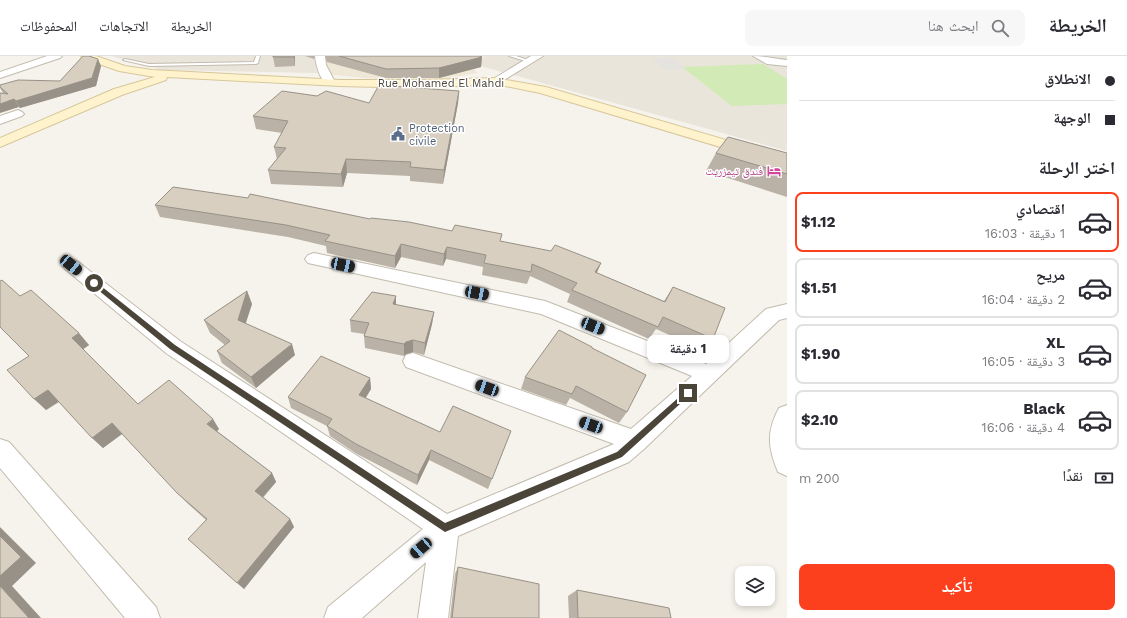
<!DOCTYPE html>
<html lang="ar">
<head>
<meta charset="utf-8">
<style>
  :root { --surface:#fff; --page:#f7f7f7; --text:#2b2b33; --muted:#7c7c81; --line:#e1e1e2; --accent:#fc3f1d }
  body { margin:0; font-family:"Work Sans","Noto Naskh Arabic",sans-serif; background:var(--page); color:var(--text); direction:rtl; height:100vh; display:flex; flex-direction:column; font-size:15px; white-space:nowrap }
  * { box-sizing:border-box; margin:0 }
  p { font-size:13px; color:var(--muted) }
  .icon { flex:none; width:22px; height:22px; fill:none; stroke:currentColor; stroke-width:2; stroke-linecap:round; stroke-linejoin:round }
  .map { position:relative; flex:1; overflow:hidden; direction:ltr }
  .panel { display:flex; flex-direction:column; background:var(--surface); width:340px }
  .panel>* { flex:none }
  .banner { display:grid; align-content:center; height:88px; padding:0 12px; background:var(--surface) }
  .fabs { position:absolute; left:735px; top:510px; display:grid; gap:8px }
  .fabs a { display:grid; place-items:center; width:40px; height:40px; border-radius:8px; background:var(--surface); box-shadow:0 2px 6px #0003; font-size:20px }
  .end { position:absolute; width:18px; height:18px; margin:-9px; border:5px solid #4b4439; background:#fff; box-shadow:0 0 0 2px #fff }
  .from { border-radius:50% }
  .bubble { position:absolute; height:28px; border-radius:8px; background:var(--surface); box-shadow:0 2px 6px #0003; font-size:13px; font-weight:700; line-height:28px; text-align:center; direction:rtl }
  .car { position:absolute; width:12px; height:24px; margin:-12px -6px; border-radius:5px; box-shadow:0 0 3px 1px #0007; background:linear-gradient(#222 24%,#8ab4d8 0 40%,#222 0 76%,#8ab4d8 0 86%,#222 0) }
  .banner b { display:flex; align-items:center; gap:14px; height:38px; font-size:15px }
  .banner b+b { border-top:1px solid var(--line) }
  .banner i { width:10px; height:10px; background:var(--text) }
  ul { padding:0; list-style:none }
  li { display:flex; align-items:center; gap:12px; height:60px; margin:0 8px 6px; padding:0 4px; border:2px solid var(--line); border-radius:8px }
  li div { flex:1 }
  li b { display:block; font-size:15px }
  li em { font-style:normal; font-weight:700 }
  li.current { border-color:var(--accent) }
  li>.icon { width:36px; height:36px; stroke-width:1.5 }
  h2 { padding:0 12px; font-size:18px; line-height:48px }
  .pay { display:flex; align-items:center; gap:10px; height:44px; padding:0 12px; font-size:15px }
  .pay p { margin-inline-start:auto }
  .button { display:flex; gap:8px; margin-top:auto; padding:8px 12px }
  .button a { flex:1; height:46px; border-radius:8px; background:var(--accent); color:#fff; font-size:16px; font-weight:700; line-height:46px; text-align:center }
  header { display:flex; align-items:center; gap:24px; box-sizing:border-box; height:56px; padding:0 20px; background:var(--surface); border-bottom:1px solid var(--line) }
  header strong { font-size:19px }
  nav { display:flex; gap:22px; margin-inline-start:auto; font-size:14px }
  .search { width:280px; height:36px; background:var(--page); display:flex; align-items:center; gap:10px; box-sizing:border-box; padding:0 14px; border-radius:8px; color:var(--muted); font-size:15px }
  main { display:flex; flex:1; min-height:0 }
  .map>svg:first-child { display:block }
</style>
</head>
<body>
<header>
<strong>الخريطة</strong>
<div class="search"><svg class="icon" aria-label="search" viewBox="0 0 24 24"><circle cx="10" cy="10" r="6"/><path d="M15 15l6 6"/></svg>ابحث هنا</div>
<nav><a>الخريطة</a><a>الاتجاهات</a><a>المحفوظات</a></nav>
</header>
<main>
<section class="panel">
<div class="banner">
<b><i class="from"></i>الانطلاق</b>
<b><i></i>الوجهة</b>
</div>
<h2>اختر الرحلة</h2>
<ul>
<li class="current"><svg class="icon" aria-label="car" viewBox="0 0 24 24"><path d="M5 17H2v-5l4-1 3-4h7l3 4 3 1v5h-3M9 17h6M6 11h13"/><circle cx="7" cy="17" r="2"/><circle cx="17" cy="17" r="2"/></svg><div><b>اقتصادي</b><p>1 دقيقة · 16:03</p></div><em>$1.12</em></li>
<li><svg class="icon" aria-label="car" viewBox="0 0 24 24"><path d="M5 17H2v-5l4-1 3-4h7l3 4 3 1v5h-3M9 17h6M6 11h13"/><circle cx="7" cy="17" r="2"/><circle cx="17" cy="17" r="2"/></svg><div><b>مريح</b><p>2 دقيقة · 16:04</p></div><em>$1.51</em></li>
<li><svg class="icon" aria-label="car" viewBox="0 0 24 24"><path d="M5 17H2v-5l4-1 3-4h7l3 4 3 1v5h-3M9 17h6M6 11h13"/><circle cx="7" cy="17" r="2"/><circle cx="17" cy="17" r="2"/></svg><div><b>XL</b><p>3 دقيقة · 16:05</p></div><em>$1.90</em></li>
<li><svg class="icon" aria-label="car" viewBox="0 0 24 24"><path d="M5 17H2v-5l4-1 3-4h7l3 4 3 1v5h-3M9 17h6M6 11h13"/><circle cx="7" cy="17" r="2"/><circle cx="17" cy="17" r="2"/></svg><div><b>Black</b><p>4 دقيقة · 16:06</p></div><em>$2.10</em></li>
</ul>
<div class="pay"><svg class="icon" aria-label="cash" viewBox="0 0 24 24"><path d="M3 7h18v10H3z"/><circle cx="12" cy="12" r="2"/></svg>نقدًا<p>200 m</p></div>
<div class="button"><a>تأكيد</a></div>
</section>
<div class="map">
<svg width="787" height="562" viewBox="0 0 787 562">
  <rect width="100%" height="100%" fill="#f6f3ec"/>
  <path fill="#eae5da" d="M111 0H315L316 17 163 14Z
    M487 0H787V95L477 9Z"/>
  <path fill="#efe8d6" d="M315 0H487L473 12 477 17 448 22 400 24 364 22 316 17Z"/>
  <path fill="#d2eab5" d="M763 8 787 23V48L732 50 682 11Z"/>
  <path fill="#e5e3e0" d="M671 1 686 13 666 14 652 2Z"/>
  <g fill="none" stroke-linecap="round" stroke-linejoin="round">
    <g stroke="#c2bbae" stroke-width="2">
      <path id="lane" d="M256 0H260L258 7 256 8 149 10 123 4 125 3 149 8 254 6Z
        M509 0H516L531 5 529 6Z"/>
    </g>
    <g stroke="#c2bbae" stroke-width="2">
      <path id="street" d="M47 0H62L60 2 0 22V16Z
        M315 0H325L326 9 335 26 334 28 330 29C320 27 316 9 315 0Z
        M531 0H543L499 27 495 28 490 25Z
        M753 0C765 0 775 3 787 4V10L767 8Z
        M18 54 22 56 24 58 22 60 0 68V60Z
        M314 197 545 245 706 308 766 253 787 248V262L779 264 644 393 629 406 458 480 448 562H418L426 506 362 562H324L328 551 423 473 166 297 65 213 62 209 65 205 71 203 77 205 180 285 447 458 614 388 406 311 403 305 406 299 413 297 631 373 692 320 541 258 308 207 305 203 308 199Z
        M787 349V420L778 416C768 392 766 376 779 352Z
        M0 383 9 386 156 551 160 562H125L0 412Z"/>
    </g>
    <g stroke="#d6c79b" stroke-width="2">
      <path id="secondary" d="M81 0H96L125 10 152 14 340 24H421L495 22 546 31 787 102V111L540 37 495 28 421 32 340 30 167 21 166 24 122 39 0 91V82L114 33 155 21 119 15 82 2Z"/>
    </g>
    <use href="#lane" fill="#fff" fill-rule="evenodd"/>
    <use href="#street" fill="#fff" fill-rule="evenodd"/>
    <use href="#secondary" fill="#fff3cd" fill-rule="evenodd"/>
  </g>
  <path fill="#bab2a6" d="M295 0V10L275 11 273 1Z
    M305 0H315L314 3Z
    M325 0H479L482 1 481 11 439 22H386L327 6Z
    M101 10 96 30 20 52 3 37 0 32V29L60 25Z
    M459 35 458 47 443 128 410 125V120L347 117 343 131 271 128 268 114 277 103 274 91 282 77 256 73 253 60 369 47Z
    M716 97H787V141L706 115Z
    M155 149 370 163 452 175 502 178 500 185 601 207 597 217 664 245 673 231 713 283 703 294 656 273 649 283 567 246 570 238 530 220 527 228 482 219 483 211 446 203 443 210 401 201 395 212 327 197 326 190 288 181 160 161Z
    M247 235 252 248 245 267 295 299 256 332 222 307 217 295 225 289 210 277 204 264Z
    M20 240 89 289 83 293 138 348 219 373 217 375 272 417 276 426 263 442 290 463 294 471 244 533 206 464 186 446 122 378 103 392 59 346 46 354 29 300Z
    M396 240V249L434 256 432 268 424 299 413 296 406 298 404 300 365 292 364 280V278L351 276 350 264Z
    M592 292 627 356 619 367 570 342 566 349 521 333 525 321Z
    M370 322 371 333 366 342 440 376 511 375 488 433 429 404 417 429 357 398 330 380 327 370 291 352 288 341Z
    M458 511 539 562H450L455 518Z
    M577 534 671 562H569L568 540Z"/>
  <path fill="#979187" d="M294 0H295V10L294 1Z
    M482 1 481 11 439 22V12Z
    M98 3 101 10 96 30 20 52 16 45 92 22Z
    M459 35 458 47 443 128 444 114Z
    M14 43 19 51 0 57V48Z
    M346 103 347 117 343 131 341 118Z
    M401 188V201L395 212V200Z
    M447 191 446 203 443 210 444 198Z
    M601 207 595 220V216Z
    M247 235 252 248 243 276 238 264Z
    M396 240V252L393 248Z
    M434 256 432 268 424 299 425 287Z
    M79 277 89 289 82 294 72 282Z
    M413 284V296L406 298 404 300V288L406 286Z
    M292 288 295 299 256 332 251 321Z
    M370 322 371 333 360 350 359 339Z
    M48 334 60 345 46 354 34 343Z
    M213 363 219 373 214 378 207 368Z
    M112 367 122 378 103 392 92 382Z
    M431 394 429 404 417 429 418 419Z
    M272 417 276 426 260 444 255 435Z
    M290 463 294 471 244 533 237 527Z
    M0 471 36 507 12 530 41 562H29L0 530Z"/>
  <path fill="#d8cfc1" stroke="#979187" d="M83 0H89L98 3 92 22 16 45 14 43 0 48V37L8 38 0 31V29L18 24 60 25Z
    M273 0H294V1H273Z
    M339 0H479L482 1 439 12 386 13Z
    M379 29 459 35 444 114 410 111 411 106 346 103 341 118 268 114 286 92 274 91 288 65 253 60 282 35 317 40 326 35 369 47Z
    M728 81 787 97V118L716 97Z
    M173 131 248 142 250 138 370 163 371 162 409 166 452 175 455 169 502 178 500 185 551 195 555 189 601 207 595 216 665 246 673 231 725 252 713 283 663 261 658 271 572 234 577 227 532 208 531 216 484 207 486 199 447 191 444 198 401 188 395 200 325 185 330 179 286 169 155 149Z
    M2 224 20 240 31 234 79 277 72 282 138 348 169 324 213 363 207 368 272 417 255 435 290 463 237 527 188 483 207 463 177 437 112 367 92 382 48 334 34 343 7 314 29 300 0 271V225Z
    M247 235 238 264 292 288 251 321 217 295 230 285 204 264Z
    M372 236 396 240 393 248 434 256 425 287 413 284 406 286 404 288 364 280 369 267 350 264Z
    M559 274 592 291V292L646 319 627 356 576 330 572 338 525 321Z
    M321 300 370 322 359 339 440 376 453 350 511 375 492 423 431 394 418 419 356 388 327 370 332 363 288 341Z
    M0 480 21 501 0 520Z
    M458 511 539 528V562H452Z
    M0 530 29 562H0Z
    M577 534 669 552 671 562H578Z"/>
  <path fill="#4b4439" d="M92 226H96L175 289 445 467 617 396 686 335 688 334 692 337 622 401 445 476 170 293 92 229Z"/>
  <defs>
    <g id="civic-bare" transform="scale(1.08)"><path d="M-.6-6.5H3V-4.5H.6V-3L4-1V1h2V6H-6V1h2V-1L-.6-3ZM-1.2 2.5V6h2.4V2.5Z" fill="#5c6f8a" stroke="#fff" stroke-width="2.5" paint-order="stroke"/></g>
    <g id="hotel-bare" transform="scale(1.08)"><path d="M-6-4.5h1.5V1H6V5H4.5V3h-9V5H-6ZM-4 0a1.8 1.8 0 1 1 3.6 0ZM.5 0V-2.5h3Q6-2.5 6 0Z" fill="#d1479c" stroke="#fff" stroke-width="2.5" paint-order="stroke"/></g>
  </defs>
  <g fill-rule="evenodd">
    <use href="#civic-bare" x="398" y="78"/>
    <use href="#hotel-bare" x="774" y="115"/>
  </g>
  <g text-anchor="middle" stroke-width="3" stroke-linejoin="round" paint-order="stroke">
    <g font-size="11" fill="#4b4439" stroke="#fff">
      <text x="441" y="31">Rue Mohamed El Mahdi</text>
    </g>
    <g font-size="11" fill="#4e5e75" stroke="#fff" text-anchor="start">
      <text x="409" y="76">Protection<tspan x="409" dy="13">civile</tspan></text>
    </g>
    <g font-size="11" fill="#b23c85" stroke="#fff" text-anchor="end">
      <text x="763" y="119">فندق تيمزريت</text>
    </g>
  </g>
</svg>
<div class="fabs">
<a><svg class="icon" aria-label="layers" viewBox="0 0 24 24"><path d="M12 4l9 5-9 5-9-5zM3 14l9 5 9-5"/></svg></a>
</div>
<i class="end from" style="left:94px;top:227px"></i>
<i class="end" style="left:688px;top:337px"></i>
<div class="bubble" style="left:647px;top:279px;width:82px">1 دقيقة</div>
<i class="car" style="left:71px;top:209px;rotate:129deg"></i>
<i class="car" style="left:343px;top:209px;rotate:102deg"></i>
<i class="car" style="left:477px;top:237px;rotate:101deg"></i>
<i class="car" style="left:593px;top:270px;rotate:112deg"></i>
<i class="car" style="left:487px;top:332px;rotate:290deg"></i>
<i class="car" style="left:591px;top:369px;rotate:290deg"></i>
<i class="car" style="left:421px;top:492px;rotate:229deg"></i>
</div>
</main>
</body>
</html>
